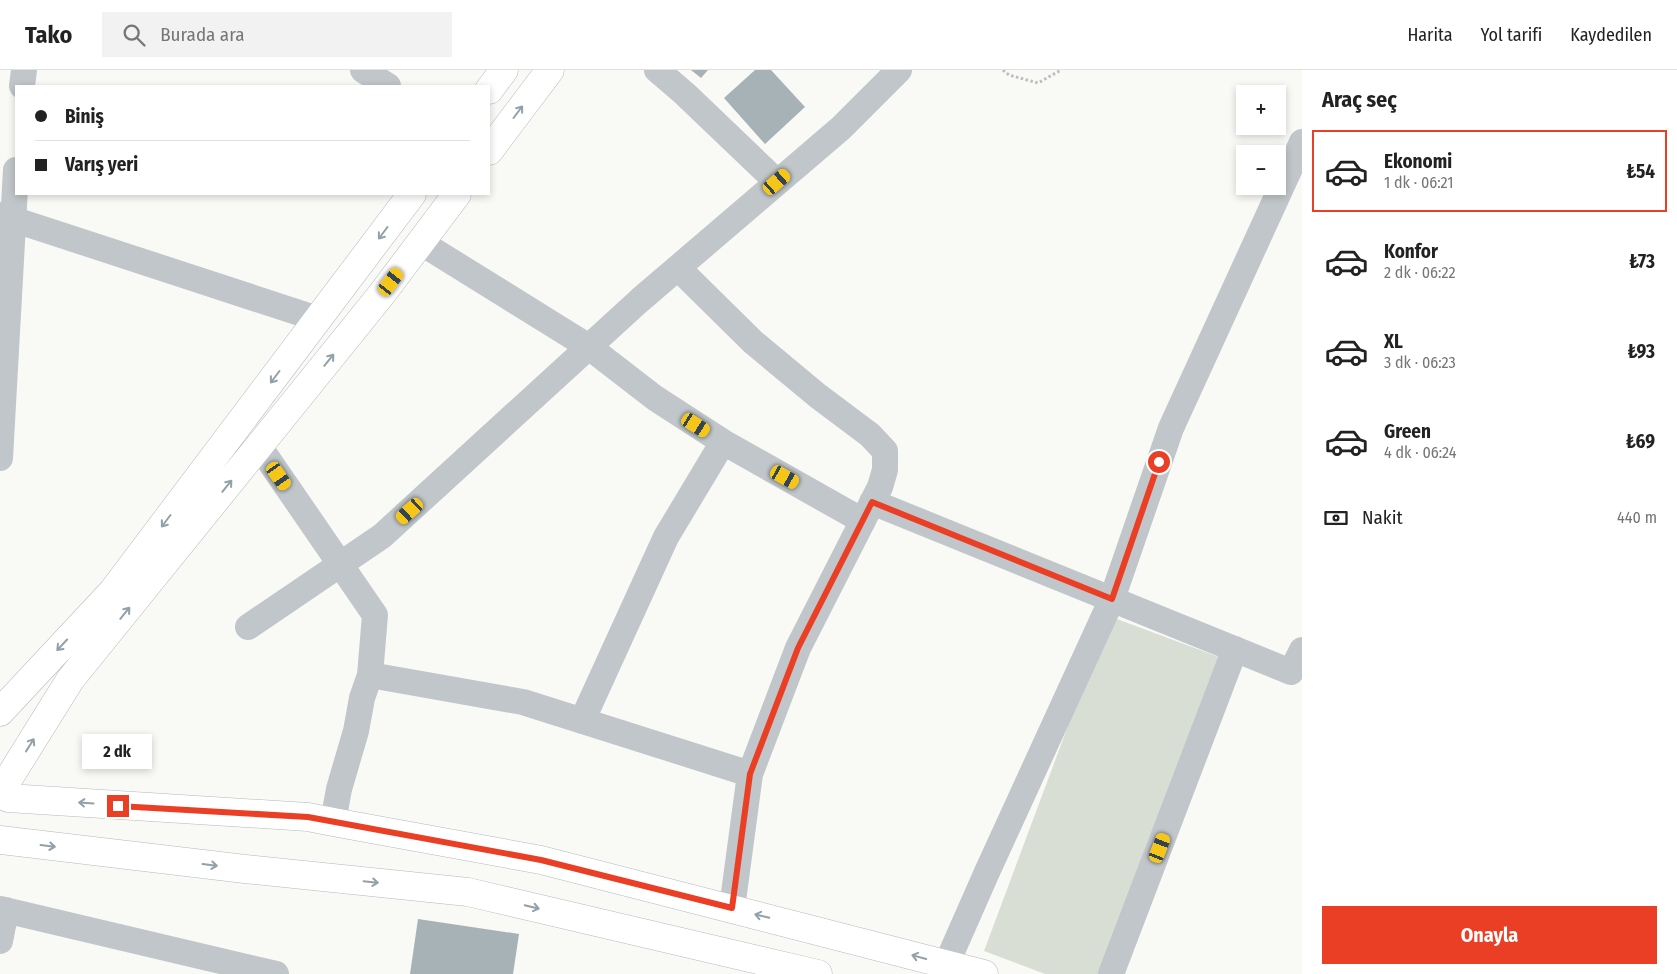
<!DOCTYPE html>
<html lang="tr">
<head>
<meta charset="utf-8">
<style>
  :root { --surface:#fff; --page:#f2f2f2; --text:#222; --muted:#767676; --line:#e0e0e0; --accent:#ea3e25 }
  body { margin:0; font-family:"Fira Sans Condensed",sans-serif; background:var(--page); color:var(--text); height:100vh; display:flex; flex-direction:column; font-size:19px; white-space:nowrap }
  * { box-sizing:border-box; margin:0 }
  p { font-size:16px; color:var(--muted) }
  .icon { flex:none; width:28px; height:28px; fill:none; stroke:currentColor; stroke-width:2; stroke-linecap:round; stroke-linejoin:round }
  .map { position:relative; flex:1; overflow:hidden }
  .sheet { display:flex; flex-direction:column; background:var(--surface); width:375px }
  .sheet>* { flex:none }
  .hud { position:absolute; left:15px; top:15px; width:475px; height:110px; border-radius:0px; box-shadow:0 2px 8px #0003; display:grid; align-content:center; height:110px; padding:0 20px; background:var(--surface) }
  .controls { position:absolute; left:1236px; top:15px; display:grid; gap:10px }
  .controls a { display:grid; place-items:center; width:50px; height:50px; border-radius:0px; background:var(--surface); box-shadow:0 2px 8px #0003; font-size:25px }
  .end { position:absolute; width:22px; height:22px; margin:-11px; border:6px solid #ea3e25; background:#fff; box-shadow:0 0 0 2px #fff }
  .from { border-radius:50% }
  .bubble { position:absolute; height:35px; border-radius:0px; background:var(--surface); box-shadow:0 2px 8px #0003; font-size:16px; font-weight:700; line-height:35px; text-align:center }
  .car { position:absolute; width:15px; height:30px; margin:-15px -8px; border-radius:6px; box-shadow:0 0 4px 1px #0007; background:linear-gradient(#f5c518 24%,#345 0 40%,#f5c518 0 76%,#345 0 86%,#f5c518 0) }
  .hud b { display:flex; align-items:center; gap:18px; height:48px; font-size:19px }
  .hud b+b { border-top:1px solid var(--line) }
  .hud i { width:12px; height:12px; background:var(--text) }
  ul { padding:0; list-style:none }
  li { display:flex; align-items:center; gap:15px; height:82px; margin:0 10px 8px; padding:0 10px; border:2px solid transparent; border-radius:0px }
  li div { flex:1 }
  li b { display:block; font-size:19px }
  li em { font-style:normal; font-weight:700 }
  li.active { border-color:var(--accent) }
  li>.icon { width:45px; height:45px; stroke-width:1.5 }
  h2 { padding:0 20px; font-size:22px; line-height:60px }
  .pay { display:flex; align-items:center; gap:12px; height:55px; padding:0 20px; font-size:19px }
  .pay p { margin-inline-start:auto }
  .button { display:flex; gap:10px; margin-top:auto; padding:10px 20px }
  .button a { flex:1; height:58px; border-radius:0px; background:var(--accent); color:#fff; font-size:20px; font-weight:700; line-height:58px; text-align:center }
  header { display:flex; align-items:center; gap:30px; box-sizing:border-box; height:70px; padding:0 25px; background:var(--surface); border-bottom:1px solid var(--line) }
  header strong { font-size:24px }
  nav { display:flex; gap:28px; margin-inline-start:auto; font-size:18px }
  .search { width:350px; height:45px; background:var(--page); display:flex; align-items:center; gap:12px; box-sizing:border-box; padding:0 18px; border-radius:0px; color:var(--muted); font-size:19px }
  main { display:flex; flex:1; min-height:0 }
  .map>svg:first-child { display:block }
</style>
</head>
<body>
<header>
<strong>Tako</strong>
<div class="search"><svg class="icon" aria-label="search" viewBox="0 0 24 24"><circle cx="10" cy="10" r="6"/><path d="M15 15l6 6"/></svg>Burada ara</div>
<nav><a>Harita</a><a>Yol tarifi</a><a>Kaydedilen</a></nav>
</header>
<main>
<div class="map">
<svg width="1302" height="904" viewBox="0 0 1302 904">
  <rect width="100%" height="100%" fill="#f9f9f6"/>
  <path fill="#d9ded5" d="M1109 546 1219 587 1100 904H1045L984 881Z"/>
  <path fill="#a6b2b6" d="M691 0H708L701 8Z
    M755 0H771L805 37 765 74 724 28Z
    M418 849 519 864 513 904H410Z"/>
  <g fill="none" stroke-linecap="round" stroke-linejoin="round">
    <g stroke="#b3babd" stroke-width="29">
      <path id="major" d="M489 20 504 0
        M489 81 550 0
        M0 642 113 521 412 124
        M4 716 70 610 381 225 457 124
        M8 728 308 747 333 752 541 790 984 904
        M0 770 245 799 468 822 818 904"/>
    </g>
    <path stroke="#babfc1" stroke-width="3" stroke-dasharray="2.5 2.5" stroke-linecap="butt" d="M1003 0 1009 5 1038 13 1061 0"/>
    <path stroke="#c0c6c9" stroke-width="26" d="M363 0 388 16
      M657 0 685 24 777 112
      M22 16 24 0
      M0 145 318 249
      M420 172 589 277 655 328 723 372 863 451
      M678 198 753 272 818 326 870 365 885 381V400L880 417 798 578 750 704 732 838
      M259 376 375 545 370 605 362 628 356 661 339 719 333 752
      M0 388 16 100
      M872 432 1291 602 1302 580
      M248 557 382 466 640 230 841 58 899 0
      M370 605 523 632 750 704
      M582 651 666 467 723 372
      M0 839 276 904
      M0 871 6 840
      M946 895 987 802 1112 529 1171 358 1302 72
      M1111 904 1235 579"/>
    <use href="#major" stroke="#fff" stroke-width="28"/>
  </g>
  <defs><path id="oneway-shaft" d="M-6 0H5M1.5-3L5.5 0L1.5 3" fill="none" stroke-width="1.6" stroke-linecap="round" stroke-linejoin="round" transform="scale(1.25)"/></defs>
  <g stroke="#92a0a8">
    <use href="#oneway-shaft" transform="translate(518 42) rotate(-53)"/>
    <use href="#oneway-shaft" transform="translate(383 163) rotate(127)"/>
    <use href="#oneway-shaft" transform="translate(329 290) rotate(-51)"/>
    <use href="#oneway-shaft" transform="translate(275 307) rotate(127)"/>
    <use href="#oneway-shaft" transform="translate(227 416) rotate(-51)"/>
    <use href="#oneway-shaft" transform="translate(166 451) rotate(127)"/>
    <use href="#oneway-shaft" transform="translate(125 543) rotate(-51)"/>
    <use href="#oneway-shaft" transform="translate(62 575) rotate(133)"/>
    <use href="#oneway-shaft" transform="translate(30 675) rotate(-58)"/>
    <use href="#oneway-shaft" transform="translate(86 733) rotate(-176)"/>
    <use href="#oneway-shaft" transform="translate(48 776) rotate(7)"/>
    <use href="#oneway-shaft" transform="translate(210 795) rotate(7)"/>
    <use href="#oneway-shaft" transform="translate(371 812) rotate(6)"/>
    <use href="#oneway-shaft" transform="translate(532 837) rotate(13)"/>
    <use href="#oneway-shaft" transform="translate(762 846) rotate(-166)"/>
    <use href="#oneway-shaft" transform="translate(919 887) rotate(-165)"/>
  </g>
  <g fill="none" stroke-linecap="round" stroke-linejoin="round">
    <path stroke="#ea3e25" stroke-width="6" d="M118 736 308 747 541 790 732 838 750 704 798 578 872 432 1112 529 1159 392"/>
  </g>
</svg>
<div class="controls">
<a>+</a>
<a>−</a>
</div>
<i class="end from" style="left:1159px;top:392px"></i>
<i class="end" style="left:118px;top:736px"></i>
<div class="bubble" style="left:82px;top:664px;width:70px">2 dk</div>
<i class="car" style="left:777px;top:112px;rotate:49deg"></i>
<i class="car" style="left:391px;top:212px;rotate:37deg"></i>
<i class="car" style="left:696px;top:355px;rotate:123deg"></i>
<i class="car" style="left:279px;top:406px;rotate:145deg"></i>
<i class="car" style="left:785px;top:407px;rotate:119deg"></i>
<i class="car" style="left:410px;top:441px;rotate:228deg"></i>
<i class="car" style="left:1160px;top:778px;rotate:21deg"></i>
<div class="hud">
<b><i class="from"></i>Biniş</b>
<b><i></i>Varış yeri</b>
</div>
</div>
<section class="sheet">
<h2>Araç seç</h2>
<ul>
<li class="active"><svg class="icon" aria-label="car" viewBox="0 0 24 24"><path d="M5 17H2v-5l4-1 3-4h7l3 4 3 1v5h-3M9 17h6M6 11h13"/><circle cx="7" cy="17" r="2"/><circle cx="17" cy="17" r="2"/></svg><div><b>Ekonomi</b><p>1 dk · 06:21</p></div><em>₺54</em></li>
<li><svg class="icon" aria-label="car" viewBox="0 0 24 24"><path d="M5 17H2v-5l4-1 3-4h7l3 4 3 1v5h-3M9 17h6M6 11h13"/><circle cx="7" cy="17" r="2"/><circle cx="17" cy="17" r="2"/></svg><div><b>Konfor</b><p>2 dk · 06:22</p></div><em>₺73</em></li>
<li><svg class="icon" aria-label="car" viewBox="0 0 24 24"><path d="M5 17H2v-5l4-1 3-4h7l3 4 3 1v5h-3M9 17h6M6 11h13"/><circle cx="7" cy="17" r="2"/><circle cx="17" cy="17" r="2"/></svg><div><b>XL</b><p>3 dk · 06:23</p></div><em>₺93</em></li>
<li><svg class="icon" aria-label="car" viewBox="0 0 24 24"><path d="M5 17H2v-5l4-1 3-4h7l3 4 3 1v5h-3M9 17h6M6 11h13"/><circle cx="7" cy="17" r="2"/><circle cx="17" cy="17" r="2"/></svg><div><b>Green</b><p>4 dk · 06:24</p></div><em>₺69</em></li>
</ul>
<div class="pay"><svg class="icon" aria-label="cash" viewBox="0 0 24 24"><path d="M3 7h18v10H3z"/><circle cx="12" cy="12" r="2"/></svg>Nakit<p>440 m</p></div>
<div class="button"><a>Onayla</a></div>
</section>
</main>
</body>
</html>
